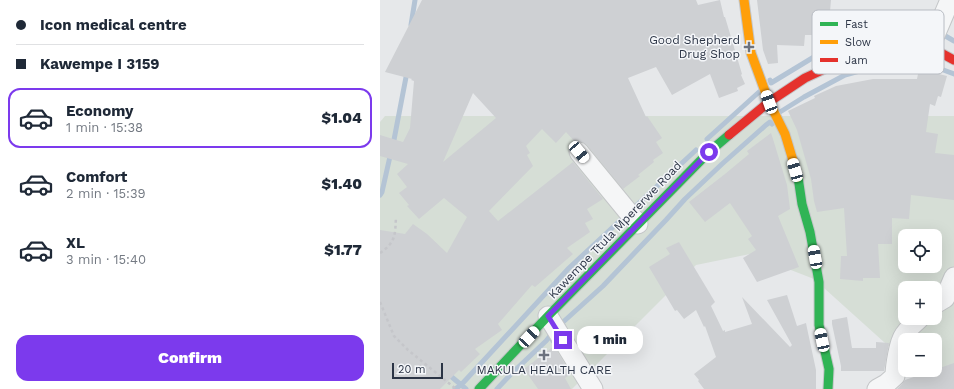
<!DOCTYPE html>
<html lang="en">
<head>
<meta charset="utf-8">
<style>
  :root { --surface:#fff; --page:#f6f6f7; --text:#1f2937; --muted:#747a83; --line:#e0e1e3; --accent:#7c3aed }
  body { margin:0; font-family:"Work Sans",sans-serif; background:var(--page); color:var(--text); height:100vh; display:flex; flex-direction:column; font-size:15px; white-space:nowrap }
  * { box-sizing:border-box; margin:0 }
  p { font-size:13px; color:var(--muted) }
  .icon { flex:none; width:22px; height:22px; fill:none; stroke:currentColor; stroke-width:2; stroke-linecap:round; stroke-linejoin:round }
  .map { position:relative; flex:1; overflow:hidden }
  .details { display:flex; flex-direction:column; background:var(--surface); width:380px }
  .details>* { flex:none }
  .banner { display:grid; align-content:center; height:88px; padding:0 16px; background:var(--surface) }
  .tools { position:absolute; left:518px; top:229px; display:grid; gap:8px }
  .tools a { display:grid; place-items:center; width:44px; height:44px; border-radius:8px; background:var(--surface); box-shadow:0 4px 16px #0002; font-size:20px }
  .scale { position:absolute; left:12px; bottom:10px; width:51px; box-sizing:border-box; padding-left:4px; border:2px solid #2b3445; border-top:0; font-size:11px; line-height:14px; white-space:nowrap; color:#2b3445; -webkit-text-stroke:3px #f4f6f9; paint-order:stroke }
  .end { position:absolute; width:18px; height:18px; margin:-9px; border:5px solid #7c3aed; background:#fff; box-shadow:0 0 0 2px #fff }
  .from { border-radius:50% }
  .bubble { position:absolute; height:28px; border-radius:12px; background:var(--surface); box-shadow:0 4px 16px #0002; font-size:13px; font-weight:800; line-height:28px; text-align:center }
  .car { position:absolute; width:12px; height:24px; margin:-12px -6px; border-radius:5px; box-shadow:0 0 3px 1px #0007; background:linear-gradient(#fff 24%,#345 0 40%,#fff 0 76%,#345 0 86%,#fff 0) }
  .banner b { display:flex; align-items:center; gap:14px; height:38px; font-size:15px }
  .banner b+b { border-top:1px solid var(--line) }
  .banner i { width:10px; height:10px; background:var(--text) }
  ul { padding:0; list-style:none }
  li { display:flex; align-items:center; gap:12px; height:60px; margin:0 8px 6px; padding:0 8px; border:2px solid transparent; border-radius:12px }
  li div { flex:1 }
  li b { display:block; font-size:15px }
  li em { font-style:normal; font-weight:800 }
  li.current { border-color:var(--accent) }
  li>.icon { width:36px; height:36px; stroke-width:1.5 }
  .button { display:flex; gap:8px; margin-top:auto; padding:8px 16px }
  .button a { flex:1; height:46px; border-radius:12px; background:var(--accent); color:#fff; font-size:16px; font-weight:800; line-height:46px; text-align:center }
  main { display:flex; flex:1; min-height:0 }
  .map>svg:first-child { display:block }
</style>
</head>
<body>
<main>
<section class="details">
<div class="banner">
<b><i class="from"></i>Icon medical centre</b>
<b><i></i>Kawempe I 3159</b>
</div>
<ul>
<li class="current"><svg class="icon" aria-label="car" viewBox="0 0 24 24"><path d="M5 17H2v-5l4-1 3-4h7l3 4 3 1v5h-3M9 17h6M6 11h13"/><circle cx="7" cy="17" r="2"/><circle cx="17" cy="17" r="2"/></svg><div><b>Economy</b><p>1 min · 15:38</p></div><em>$1.04</em></li>
<li><svg class="icon" aria-label="car" viewBox="0 0 24 24"><path d="M5 17H2v-5l4-1 3-4h7l3 4 3 1v5h-3M9 17h6M6 11h13"/><circle cx="7" cy="17" r="2"/><circle cx="17" cy="17" r="2"/></svg><div><b>Comfort</b><p>2 min · 15:39</p></div><em>$1.40</em></li>
<li><svg class="icon" aria-label="car" viewBox="0 0 24 24"><path d="M5 17H2v-5l4-1 3-4h7l3 4 3 1v5h-3M9 17h6M6 11h13"/><circle cx="7" cy="17" r="2"/><circle cx="17" cy="17" r="2"/></svg><div><b>XL</b><p>3 min · 15:40</p></div><em>$1.77</em></li>
</ul>
<div class="button"><a>Confirm</a></div>
</section>
<div class="map">
<svg width="574" height="389" viewBox="0 0 574 389">
  <rect width="100%" height="100%" fill="#e6e8ea"/>
  <path fill="#d6ded6" fill-rule="evenodd" d="M5 116H574V389H556L535 370H555V340H525V361L434 279 370 254 316 265 192 389H0V122ZM525 236H555V266H525ZM525 288H555V318H525Z"/>
  <g fill="none" stroke-linecap="round" stroke-linejoin="round">
    <path stroke="#b4c4d5" stroke-width="5" d="M31 25 35 0
      M563 31 562 34 574 41
      M390 80 391 83 452 46 524 31 537 30 546 26 556 15
      M400 112 424 97 465 75 483 70 530 63 542 64 558 68 574 74
      M327 139 379 92
      M13 145 27 72
      M0 195 2 192 11 152
      M184 327 182 323 223 286 263 244 286 220 305 199 342 164 386 125 390 122 392 124
      M67 373 86 389
      M75 389 81 385 189 268 316 150
      M117 389 131 374 166 341 170 336 173 341"/>
  </g>
  <path fill="#ced0d3" fill-rule="evenodd" d="M42 0H316L318 5 340 0 344 17H345L362 74 361 75 365 84 357 88 358 91 339 98 330 74 292 95 276 67 248 78 266 117 267 116 282 138 276 142 283 153 273 160 274 162 258 175 260 176 243 189 207 145 202 142H195L186 132 176 143 162 129 146 146 150 153 147 155 153 166 109 211 118 221 193 162 223 199 207 209 213 219 205 223 210 232 187 248 193 254 155 287 152 285 118 324 122 330 95 349 100 354 81 372 79 370 60 389H0V230L25 234 33 224 47 234 67 253 87 217 64 198 39 219 27 206 29 205 19 193 27 187 17 174 28 164 0 156V135L23 142 30 128 34 81 31 80 32 79 5 72ZM93 93 116 118 63 162Z
    M377 0H451L448 35H425L424 46 397 45 398 63 388 64 383 50Z
    M539 69 567 76 561 97 558 96 555 106 550 104 546 132 558 134 555 153 574 155V200L531 195 529 219 512 218V244H498L500 278H483V281L460 279 461 256H467L464 208 437 212 434 201 431 179 417 130 408 111 435 98 434 96 456 86 493 79H537Z
    M391 133 393 139 407 185 410 209 398 216 419 267 377 282 363 258 376 250 368 239 372 236 350 203 325 222 309 202 345 174 369 154 367 151Z
    M299 242 335 302 331 306 343 331 345 330V332L372 324 362 297 410 347 412 345 387 300 407 295 417 326 426 323 427 328 436 370V389H324L318 381 319 380 314 374 336 357 325 326 324 327 316 310 304 319 297 310 295 311 269 267 290 254 286 248Z
    M467 317 472 348H496V342L509 343 504 371H461V366L452 324V320Z
    M174 346 191 374 185 378 191 389H158L144 369Z
    M574 363V389H517L522 384 525 380Z"/>
  <g fill="none" stroke-linecap="round" stroke-linejoin="round">
    <g stroke="#c4c6c8" stroke-width="21">
      <path id="street" d="M550 47 570 0
        M199 152 258 224
        M555 304 565 298 574 277
        M168 316 213 389
        M497 389 506 384 515 376C515 366 519 342 524 335 529 328 534 323 540 318"/>
    </g>
    <g stroke="#c4c6c8" stroke-width="11">
      <path id="fast" d="M418 177 422 204 430 232 439 282V325L449 369 448 389
        M99 389 168 316 329 152 349 135"/>
    </g>
    <g stroke="#c4c6c8" stroke-width="11">
      <path id="slow" d="M364 0 371 53 389 102 405 134 418 177"/>
    </g>
    <g stroke="#c4c6c8" stroke-width="11">
      <path id="jam" d="M349 135 389 102 425 78 462 61 488 52 517 48 550 47 574 60"/>
    </g>
    <path stroke="#c5c6ca" stroke-width="2.5" stroke-dasharray="3 3" stroke-linecap="butt" d="M0 253C16 242 15 235 16 217
      M0 302 14 336 28 350 76 389"/>
    <use href="#street" stroke="#f5f6f7" stroke-width="19"/>
    <use href="#fast" stroke="#30b455" stroke-width="9"/>
    <use href="#slow" stroke="#ff9f0a" stroke-width="9"/>
    <use href="#jam" stroke="#e5322d" stroke-width="9"/>
  </g>
  <g fill="none" stroke-linecap="round" stroke-linejoin="round">
    <path stroke="#7c3aed" stroke-width="5" d="M183 340 168 316 329 152"/>
  </g>
  <g fill="#6c737f" stroke="#f4f6f9" stroke-width="1.5">
    <path d="M367 41h4v4h4v4h-4v4h-4v-4h-4v-4h4z"/>
    <path d="M162 349h4v4h4v4h-4v4h-4v-4h-4v-4h4z"/>
  </g>
  <g text-anchor="middle" stroke-width="3" stroke-linejoin="round" paint-order="stroke">
    <g font-size="12" fill="#2b3445" stroke="#f4f6f9" text-anchor="end">
      <text x="360" y="44">Good Shepherd<tspan x="360" dy="14">Drug Shop</tspan></text>
      <text x="164" y="374" text-anchor="middle">MAKULA HEALTH CARE</text>
    </g>
    <g font-size="12" fill="#2b3445" stroke="#f4f6f9">
      <text transform="translate(235 230) rotate(-46)" y="4">Kawempe Ttula Mpererwe Road</text>
    </g>
  </g>
  <rect x="432" y="10" width="132" height="64" rx="6" fill="#f4f6f9" stroke="#b8bcc3" stroke-width="1"/>
  <rect x="440" y="22" width="18" height="4" fill="#30b455"/>
  <rect x="440" y="40" width="18" height="4" fill="#ff9f0a"/>
  <rect x="440" y="58" width="18" height="4" fill="#e5322d"/>
  <g font-size="11" fill="#2b3445">
    <text x="465" y="28">Fast</text>
    <text x="465" y="46">Slow</text>
    <text x="465" y="64">Jam</text>
  </g>
</svg>
<div class="tools">
<a><svg class="icon" aria-label="locate" viewBox="0 0 24 24"><circle cx="12" cy="12" r="6"/><path d="M12 2v4M12 18v4M2 12h4M18 12h4"/></svg></a>
<a>+</a>
<a>−</a>
</div>
<div class="scale">20 m</div>
<i class="end from" style="left:329px;top:152px"></i>
<i class="end" style="left:183px;top:340px"></i>
<div class="bubble" style="left:197px;top:326px;width:66px">1 min</div>
<i class="car" style="left:389px;top:102px;rotate:340deg"></i>
<i class="car" style="left:199px;top:152px;rotate:140deg"></i>
<i class="car" style="left:415px;top:170px;rotate:344deg"></i>
<i class="car" style="left:435px;top:257px;rotate:350deg"></i>
<i class="car" style="left:149px;top:337px;rotate:43deg"></i>
<i class="car" style="left:442px;top:340px;rotate:348deg"></i>
</div>
</main>
</body>
</html>
